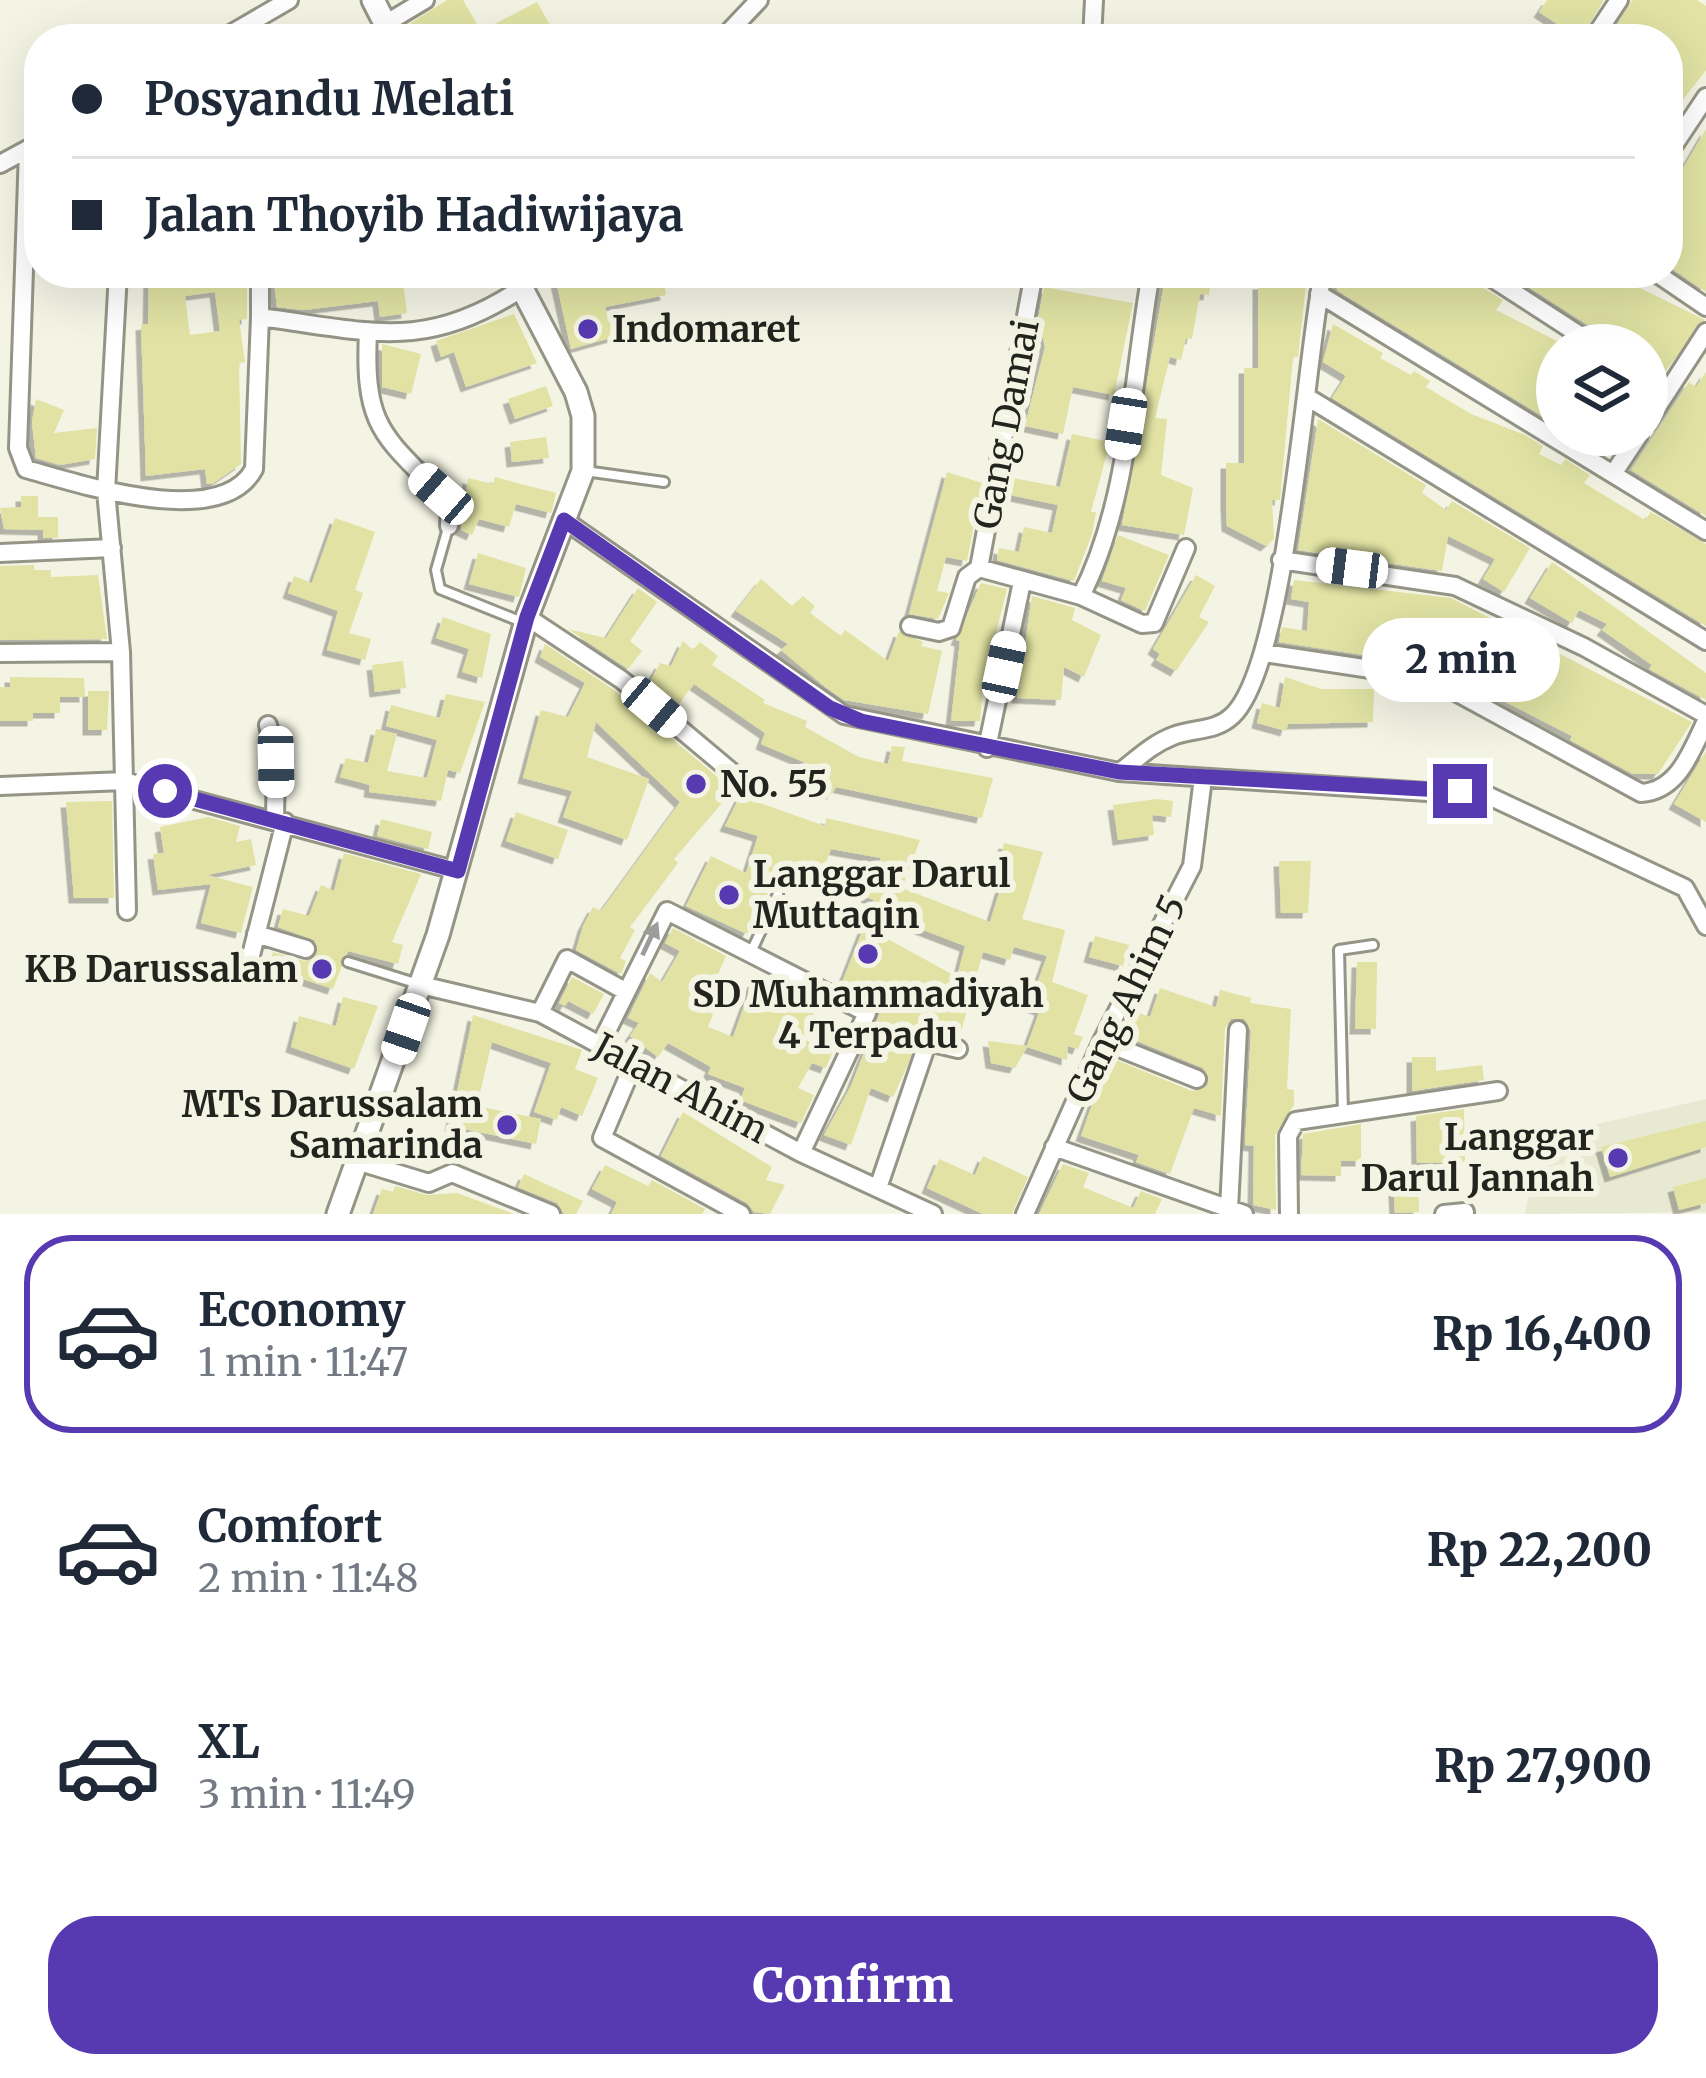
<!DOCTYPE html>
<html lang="en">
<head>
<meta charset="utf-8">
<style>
  :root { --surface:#fff; --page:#f2f2f3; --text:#1f2937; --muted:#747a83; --line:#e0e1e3; --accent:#5739b1 }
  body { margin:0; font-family:Merriweather,serif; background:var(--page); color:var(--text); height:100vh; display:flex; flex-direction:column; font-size:45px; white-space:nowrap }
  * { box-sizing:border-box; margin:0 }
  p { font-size:39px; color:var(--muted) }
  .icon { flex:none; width:66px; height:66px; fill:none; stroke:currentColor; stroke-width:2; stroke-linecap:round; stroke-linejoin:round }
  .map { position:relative; height:1214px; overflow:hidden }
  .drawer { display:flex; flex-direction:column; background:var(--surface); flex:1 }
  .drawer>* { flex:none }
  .banner { position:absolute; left:24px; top:24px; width:1659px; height:264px; border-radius:48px; box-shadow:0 12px 48px #0002; display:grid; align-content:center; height:264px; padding:0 48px; background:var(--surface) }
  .buttons { position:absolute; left:1536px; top:324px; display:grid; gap:24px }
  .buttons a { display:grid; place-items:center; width:132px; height:132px; border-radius:50%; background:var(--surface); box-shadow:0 12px 48px #0002; font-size:60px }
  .end { position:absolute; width:54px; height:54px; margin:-27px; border:15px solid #5739b1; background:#fff; box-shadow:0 0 0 6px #fff }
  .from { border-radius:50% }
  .bubble { position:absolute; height:84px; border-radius:42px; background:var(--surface); box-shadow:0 12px 48px #0002; font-size:39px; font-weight:800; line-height:84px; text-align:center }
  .car { position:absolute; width:36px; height:72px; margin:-36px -18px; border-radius:15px; box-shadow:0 0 9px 3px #0007; background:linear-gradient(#fff 24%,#345 0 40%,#fff 0 76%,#345 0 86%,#fff 0) }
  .banner b { display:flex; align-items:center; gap:42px; height:114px; font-size:45px }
  .banner b+b { border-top:3px solid var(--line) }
  .banner i { width:30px; height:30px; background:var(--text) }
  ul { padding:21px 0 0; list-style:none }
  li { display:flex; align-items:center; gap:36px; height:198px; margin:0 24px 18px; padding:0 24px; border:6px solid transparent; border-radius:48px }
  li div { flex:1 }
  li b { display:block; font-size:45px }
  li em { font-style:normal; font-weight:800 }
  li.active { border-color:var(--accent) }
  li>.icon { width:108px; height:108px; stroke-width:1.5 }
  .action { display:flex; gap:24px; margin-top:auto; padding:24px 48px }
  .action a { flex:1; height:138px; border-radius:48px; background:var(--accent); color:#fff; font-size:48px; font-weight:800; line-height:138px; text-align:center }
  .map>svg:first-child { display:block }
</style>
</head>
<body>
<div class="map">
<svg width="1706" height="1214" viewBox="0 0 1706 1214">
  <defs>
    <filter id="shadow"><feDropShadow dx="-5.5" dy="5.5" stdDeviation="0" flood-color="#0004"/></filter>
  </defs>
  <rect width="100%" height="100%" fill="#f4f4e5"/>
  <path fill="#e8e9d3" d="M1706 1099V1121L1644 1164 1706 1147V1178L1673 1187 1706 1203V1212L1525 1214 1537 1154 1584 1127Z"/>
  <path fill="#e1e2a3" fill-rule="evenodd" filter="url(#shadow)" d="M447 0H463L481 31 537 2 558 39H415L408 25Z
    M1547 0H1604L1580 39 1539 12Z
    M1632 0H1697L1706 6V70L1668 119V39H1608Z
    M1706 129V292L1668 266V194Z
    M149 273H247V319L239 320 245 362 239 363 241 464 212 484H207L205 469 146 476 141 325 148 324ZM215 292 220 331 190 335 185 296Z
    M273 273H354L355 279 402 273 407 313 380 317 378 301 304 310 277 307Z
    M572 273H662L666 295 605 307 614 337 571 349 555 276Z
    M1166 273H1212L1209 295 1200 294 1192 339 1186 338 1181 360 1170 357 1155 418 1167 419 1161 475 1193 488 1184 535 1122 525Z
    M1341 273H1471L1477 284 1503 300 1496 310 1557 341V425L1338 291 1334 282Z
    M1507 273H1636L1630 283 1705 320 1664 373 1647 365V345H1608L1602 334Z
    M1258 284H1306L1298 357H1293L1280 500H1272L1274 539 1266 546 1227 526 1226 503V463H1244V368H1258Z
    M1044 287 1133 303 1114 395 1073 387 1063 434 1025 426 1045 347 1043 338 1035 336Z
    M514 314 537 363 466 387 454 352 441 357 436 341Z
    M1333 324 1383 353 1380 358 1411 375 1414 371 1430 381 1426 387 1471 414 1525 435 1543 446 1539 454 1561 465 1565 459 1590 475 1584 483 1645 520 1651 512 1706 544V626L1332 398 1346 376 1323 362Z
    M382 344 421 354 411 394 382 387Z
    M1706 372V516L1631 470 1689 382 1696 387Z
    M546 386 553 406 515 419 508 399Z
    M36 399 64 410 54 433 97 428 95 459 60 465 36 458 32 422Z
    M1318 419 1426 485 1422 493 1446 510 1452 501 1530 548 1504 592 1483 579 1495 559 1448 536 1442 571 1298 550Z
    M1072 434 1110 442 1091 512H1096L1092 534 1074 581 997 560 999 548 1019 552 1024 527 1052 533 1058 505 1010 495 1013 478 1060 487Z
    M546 437 549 458 512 462 510 442Z
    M947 472 982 483 967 561 946 557 937 591 949 593 938 619 909 614Z
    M495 477 556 493 551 513 516 504 509 527 479 519 472 535 461 530 468 478 493 484Z
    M21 496H38V517H58V538H43V530L4 529 0 508 21 507Z
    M335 518 375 532 355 590 363 593 349 633 371 639 365 660 327 650 338 611 288 593 294 576 312 583Z
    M1118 535 1169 555 1145 611 1121 600 1126 588 1102 581Z
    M478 553 526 568 519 597 469 584Z
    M1552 562 1706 673V700L1649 669 1652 665 1602 630 1607 624 1579 610 1572 623 1530 598Z
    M34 565V570H51V577L98 575 107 639 0 640V566Z
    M1196 575 1215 586 1199 617 1209 622 1176 671 1156 660 1160 654 1153 649Z
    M761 579 792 606 803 596 815 606 810 613 841 636 845 630 888 661 899 631 923 642 921 646 942 651 928 714 844 700 824 686 781 650 788 644 736 611Z
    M1294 580 1451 598 1692 722 1658 774H1633L1570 740 1572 736 1435 666 1279 642 1282 627 1307 631 1309 602 1291 599Z
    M981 583 1007 589 983 684 980 721H951L960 641 956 640Z
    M638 588 657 602 630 641 642 651 628 669 568 629 606 638Z
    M1032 596 1075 608 1072 620 1101 635 1084 677 1064 667 1061 700 1017 698Z
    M443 617 491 634 482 678 462 672 469 649 436 638Z
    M683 641 693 650 700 642 718 656 712 665 765 700 763 703 807 721 805 727 859 757 888 764 892 746 905 747 902 761 993 778 982 818 836 787 832 794 798 776 806 763 761 744 765 733 694 684 676 708 648 685 660 663 671 666Z
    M545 644 614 690 733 790 674 859 678 863 630 927 635 930 620 958 626 961 621 974 576 950 583 926 593 907 601 911 680 802 596 722 587 757 649 779 627 840 563 817 572 791 523 778 541 710 568 717 585 683 540 657Z
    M403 661 406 688 375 692 372 665Z
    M10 677 84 678 85 697H60V713H33V721H0V687H10Z
    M1285 677 1321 689H1374L1373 722 1288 724 1286 731 1257 723 1262 703 1280 708Z
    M88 691H109L107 730H88Z
    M446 694 485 702 460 773 448 770 441 801 369 792 370 785 340 777 346 758 368 763 376 729 397 734 387 771 427 778 437 740 386 726 391 705 440 718Z
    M1706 751V822L1674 804Z
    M740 796 825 826 826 818 920 840 902 888 990 922 1003 880 995 879 1004 843 1043 852 1022 919 1065 930 1052 982 1088 995 1074 1034 1083 1037 1078 1049 1068 1046 1067 1060 1027 1047 1015 1068 991 1063 988 1041 1027 1046 1040 1010 1029 1006 1047 956 1014 947 1010 960 983 952 960 1036 927 1023 893 1097 871 1088 851 1145 824 1135 851 1086 881 1010 841 985 864 926 957 977 965 946 871 910 874 900 866 897 881 858 831 849 817 887 791 877 789 883 775 879 747 934 686 906 711 856 746 873 758 836 725 826Z
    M1157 799 1173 801 1171 817 1152 815 1154 835 1118 840 1113 805Z
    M112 801 114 898H74L66 802Z
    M516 812 568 830 558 859 506 841Z
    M208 817 240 826 236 842 251 839 256 865 207 875 253 887 241 933 201 923 211 884 158 890 153 854 164 853 160 827Z
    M381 819 432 832 428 849 377 836Z
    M344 853 421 874 392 942 403 945 398 964 348 951 333 989 269 968 273 952 304 961 315 957 314 940 278 927 283 909 309 916 321 885 334 891Z
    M1279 861H1311L1308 913H1281Z
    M673 928 726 956 702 1010 713 1014 708 1027 733 1037 756 973 818 1003 803 1039 833 1051 826 1068 812 1063 798 1088 814 1095 801 1123 740 1100 745 1088 708 1074 711 1067 668 1043 658 1057 630 1036 639 1023 628 1018 650 973 662 982 680 951 665 943Z
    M1095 936 1129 945 1123 966 1089 957Z
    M1357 962H1377L1376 1029H1355Z
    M572 977 604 994 593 1014 568 1001 565 1006 559 1003Z
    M1160 988 1216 1007 1220 990 1251 998 1250 1003 1291 1009 1287 1089 1294 1090V1105L1275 1135 1276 1210 1253 1205 1254 1146 1245 1145 1251 1031 1244 1019H1231L1225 1028 1221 1116 1194 1108 1170 1174 1136 1162 1139 1155 1081 1136 1109 1057 1192 1091 1208 1085 1203 1068 1125 1036 1134 1011 1150 1017Z
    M343 997 378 1006 354 1069 291 1047 299 1016 336 1026Z
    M473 1015 582 1050 575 1069 598 1078 582 1116 561 1107 557 1120 534 1112 551 1063 492 1042 477 1106 541 1119 536 1144 450 1126Z
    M1412 1057H1436V1071L1482 1065 1484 1080 1412 1091Z
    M1464 1109 1465 1162 1417 1163 1416 1116Z
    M683 1112 772 1167 766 1180 785 1185 770 1214 754 1212 747 1203 661 1156Z
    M1706 1121V1147L1610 1177 1601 1147Z
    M1361 1124V1161H1341V1176L1301 1175 1303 1134Z
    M983 1156 1028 1177 1012 1214H983L927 1188 939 1159 975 1175Z
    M1063 1164 1089 1173 1083 1187 1133 1208 1141 1191 1162 1199 1155 1214H1039Z
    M605 1165 648 1186 652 1180 705 1209 702 1214H611L617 1202 592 1189Z
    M1393 1170H1418L1419 1212 1395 1213Z
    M524 1174 583 1201 576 1214H564L557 1203 518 1187Z
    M1706 1178V1203L1679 1210 1673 1187Z
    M395 1186 427 1195 457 1193 514 1214H373L382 1189 393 1192Z"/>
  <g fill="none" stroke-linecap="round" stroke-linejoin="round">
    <g stroke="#959587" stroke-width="14">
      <path id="service" d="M585 471 664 482
        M448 528 436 570 440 589 522 622
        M752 950 778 894
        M348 962 415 983
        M1343 1113 1339 950 1373 945"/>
    </g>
    <g stroke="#959587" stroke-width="22">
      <path id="minor" d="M385 24 425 0
        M222 39 289 0
        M722 39 759 0
        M1092 39 1094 0
        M1593 39 1619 0
        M28 150 18 448 26 469C80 484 221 531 254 469L260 317C368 331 425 353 522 288
        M1668 154 1706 97
        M0 164 39 143
        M118 273 106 491 121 652 127 911
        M260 273V317
        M1034 273 979 568 1081 596C1130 500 1132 379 1151 273
        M1484 273 1595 345
        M1656 273 1706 307
        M1319 294 1706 531
        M368 332C363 433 386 436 450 504L449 526
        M1647 378 1668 391
        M1307 397 1706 641
        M1647 423 1706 332
        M1613 474 1639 435
        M564 520 844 715 1119 772 1489 796 1685 888 1706 926
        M0 553 112 548
        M1281 560 1455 586 1584 647 1706 715
        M1081 596 1142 624 1154 623 1186 548
        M527 617 622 680 752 789
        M910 626 939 632 951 628 967 577 979 568
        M0 653 121 652
        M1264 653 1430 678 1641 793C1678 791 1691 752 1706 721
        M268 725 276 762 275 819
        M987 748 1022 582
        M1120 772C1137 759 1152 744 1173 736 1193 728 1215 732 1232 716 1287 665 1305 361 1323 273
        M0 786 124 781 458 871
        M256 934 306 949
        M249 963 285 822
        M421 985 540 1013 801 1153 933 1214
        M540 1013 567 959 625 991
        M1102 1041 1197 1079
        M600 1045 667 911 867 1013 801 1153
        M634 1063 602 1138 741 1214
        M1054 1147 1244 1214
        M360 1162 429 1183 452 1173 551 1214
        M878 1188 926 1047 933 1043 958 1049
        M1229 1209 1238 1030
        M1025 1214 1102 1041 1192 866 1203 778
        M1289 1214 1288 1136 1296 1121 1498 1091
        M1444 1214 1465 1212"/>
    </g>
    <g stroke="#959587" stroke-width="27">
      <path id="tertiary" d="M373 0 393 39
        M338 1214 438 935 527 617 583 471V416L576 392 514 273"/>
    </g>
    <use href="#service" stroke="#fff" stroke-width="8"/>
    <use href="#minor" stroke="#fff" stroke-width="16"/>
    <use href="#tertiary" stroke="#fff" stroke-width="21"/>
  </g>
  <defs><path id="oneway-solid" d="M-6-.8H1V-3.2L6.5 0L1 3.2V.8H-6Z" transform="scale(3)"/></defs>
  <use fill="#9c9c9a" href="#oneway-solid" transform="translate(650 939) rotate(-65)"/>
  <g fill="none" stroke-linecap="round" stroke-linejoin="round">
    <path stroke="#5739b1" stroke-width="15" d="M165 791 458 871 527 617 564 520 830 708 861 721 1119 772 1460 791"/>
  </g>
  <g fill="#5739b1" stroke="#f4f4e5" stroke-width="4.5">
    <circle cx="588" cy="329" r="12"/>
    <circle cx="696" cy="784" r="12"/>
    <circle cx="729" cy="895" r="12"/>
    <circle cx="868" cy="954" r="12"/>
    <circle cx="322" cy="969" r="12"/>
    <circle cx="507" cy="1125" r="12"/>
    <circle cx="1618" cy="1158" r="12"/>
  </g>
  <g text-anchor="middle" stroke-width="12" stroke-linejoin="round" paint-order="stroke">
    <g font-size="36" font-weight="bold" fill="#24241f" stroke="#f4f4e5" text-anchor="start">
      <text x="612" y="342">Indomaret</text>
      <text x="720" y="797">No. 55</text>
      <text x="753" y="887">Langgar Darul<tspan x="753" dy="41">Muttaqin</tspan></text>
      <text x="298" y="982" text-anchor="end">KB Darussalam</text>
      <text x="868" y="1007" text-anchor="middle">SD Muhammadiyah<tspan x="868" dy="41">4 Terpadu</tspan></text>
      <text x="483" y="1117" text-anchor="end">MTs Darussalam<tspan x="483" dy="41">Samarinda</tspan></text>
      <text x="1594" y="1150" text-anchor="end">Langgar<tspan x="1594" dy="41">Darul Jannah</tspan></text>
    </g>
    <g font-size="36" fill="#24241f" stroke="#f4f4e5">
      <text transform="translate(1006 424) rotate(-79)" y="13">Gang Damai</text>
      <text transform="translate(1126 999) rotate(-64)" y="13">Gang Ahim 5</text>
      <text transform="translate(681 1088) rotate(28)" y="13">Jalan Ahim</text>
    </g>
  </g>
</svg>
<div class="buttons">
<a><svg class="icon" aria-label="layers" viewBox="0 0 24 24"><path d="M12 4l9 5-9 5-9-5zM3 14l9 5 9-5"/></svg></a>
</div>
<i class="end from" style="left:165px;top:791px"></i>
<i class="end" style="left:1460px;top:791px"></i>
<div class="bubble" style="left:1362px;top:618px;width:198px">2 min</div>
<i class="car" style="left:1126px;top:424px;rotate:189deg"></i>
<i class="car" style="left:441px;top:494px;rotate:311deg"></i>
<i class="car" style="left:1352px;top:568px;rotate:277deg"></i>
<i class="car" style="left:1004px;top:667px;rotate:12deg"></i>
<i class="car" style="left:654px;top:707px;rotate:130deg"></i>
<i class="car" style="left:276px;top:762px;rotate:179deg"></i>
<i class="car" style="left:406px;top:1029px;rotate:199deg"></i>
<div class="banner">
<b><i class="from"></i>Posyandu Melati</b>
<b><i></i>Jalan Thoyib Hadiwijaya</b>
</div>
</div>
<section class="drawer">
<ul>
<li class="active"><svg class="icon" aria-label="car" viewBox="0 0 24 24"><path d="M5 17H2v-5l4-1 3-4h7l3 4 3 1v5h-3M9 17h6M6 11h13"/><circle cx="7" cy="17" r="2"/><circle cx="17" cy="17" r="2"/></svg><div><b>Economy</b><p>1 min · 11:47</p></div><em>Rp 16,400</em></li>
<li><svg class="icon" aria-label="car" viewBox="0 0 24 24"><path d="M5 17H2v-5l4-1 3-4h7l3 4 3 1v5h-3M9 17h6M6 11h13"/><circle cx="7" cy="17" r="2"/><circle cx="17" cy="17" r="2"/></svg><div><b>Comfort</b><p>2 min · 11:48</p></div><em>Rp 22,200</em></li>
<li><svg class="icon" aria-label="car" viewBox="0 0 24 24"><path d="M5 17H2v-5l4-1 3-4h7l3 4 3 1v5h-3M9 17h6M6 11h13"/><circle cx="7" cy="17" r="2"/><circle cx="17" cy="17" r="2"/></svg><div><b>XL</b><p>3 min · 11:49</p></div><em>Rp 27,900</em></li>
</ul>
<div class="action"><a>Confirm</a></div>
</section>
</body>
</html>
